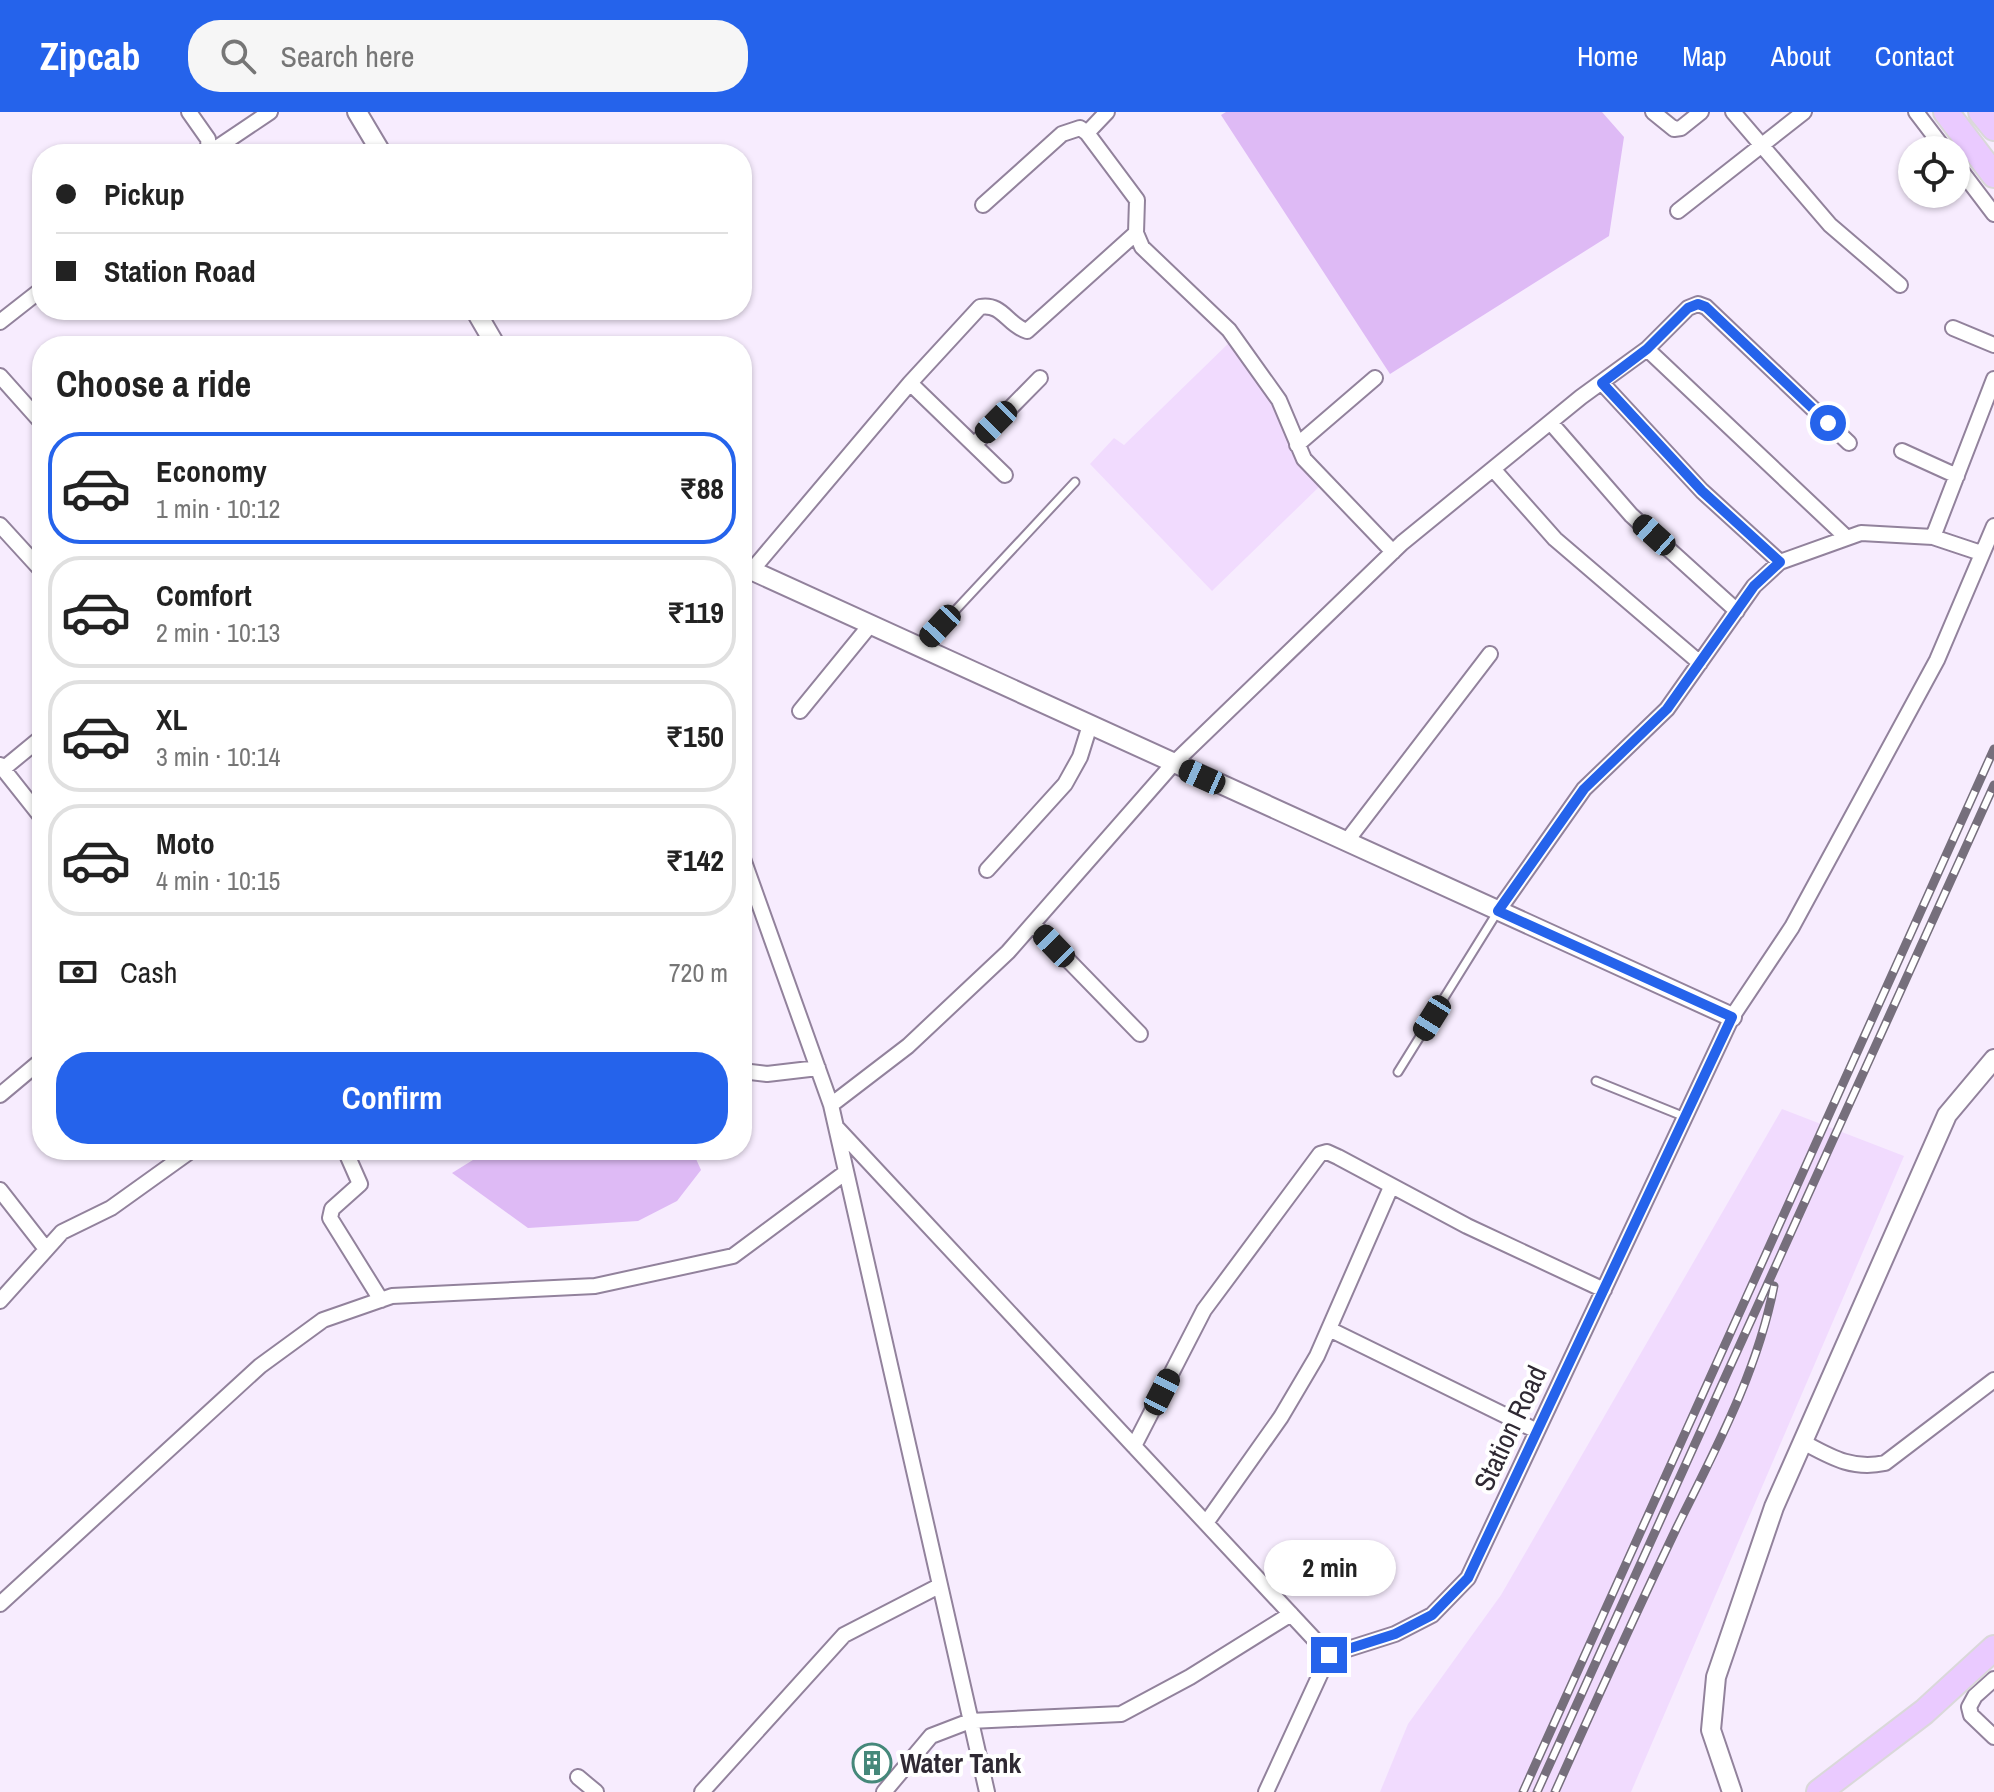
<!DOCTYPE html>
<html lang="en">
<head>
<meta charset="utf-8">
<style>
  :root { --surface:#fff; --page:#f6f6f6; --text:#222; --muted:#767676; --line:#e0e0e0; --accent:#2563eb }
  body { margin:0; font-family:"Archivo Narrow",sans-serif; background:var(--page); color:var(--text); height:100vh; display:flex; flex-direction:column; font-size:30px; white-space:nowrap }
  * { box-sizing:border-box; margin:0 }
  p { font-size:26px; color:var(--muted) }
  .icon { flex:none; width:44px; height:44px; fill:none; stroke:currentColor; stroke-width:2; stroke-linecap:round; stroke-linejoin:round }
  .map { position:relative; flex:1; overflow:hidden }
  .side { position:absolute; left:32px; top:224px; width:720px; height:824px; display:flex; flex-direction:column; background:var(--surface); border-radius:32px; box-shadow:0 2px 6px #0004 }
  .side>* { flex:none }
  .banner { position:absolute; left:32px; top:32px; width:720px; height:176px; border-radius:32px; box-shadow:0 2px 6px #0004; display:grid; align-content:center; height:176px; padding:0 24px; background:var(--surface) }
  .fabs { position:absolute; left:1898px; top:24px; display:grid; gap:16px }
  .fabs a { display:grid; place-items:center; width:72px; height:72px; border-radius:50%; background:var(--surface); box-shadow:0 2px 6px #0004; font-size:40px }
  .end { position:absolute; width:36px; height:36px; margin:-18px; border:10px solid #2563eb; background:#fff; box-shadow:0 0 0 4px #fff }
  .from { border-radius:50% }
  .bubble { position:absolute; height:56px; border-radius:28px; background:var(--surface); box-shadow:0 2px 6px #0004; font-size:26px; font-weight:700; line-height:56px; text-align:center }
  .car { position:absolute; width:24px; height:48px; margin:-24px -12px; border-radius:10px; box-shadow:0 0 6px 2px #0007; background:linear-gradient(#222 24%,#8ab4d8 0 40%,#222 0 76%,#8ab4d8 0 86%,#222 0) }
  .banner b { display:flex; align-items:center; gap:28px; height:76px; font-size:30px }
  .banner b+b { border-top:2px solid var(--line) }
  .banner i { width:20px; height:20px; background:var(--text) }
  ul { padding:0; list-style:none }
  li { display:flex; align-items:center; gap:24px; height:112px; margin:0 16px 12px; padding:0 8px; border:4px solid var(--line); border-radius:32px }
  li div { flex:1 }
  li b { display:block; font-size:30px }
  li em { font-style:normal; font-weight:700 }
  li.selected { border-color:var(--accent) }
  li>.icon { width:72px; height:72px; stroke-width:1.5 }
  h2 { padding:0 24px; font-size:36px; line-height:96px }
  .pay { display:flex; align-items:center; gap:20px; height:88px; padding:0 24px; font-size:30px }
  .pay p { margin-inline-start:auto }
  .button { display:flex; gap:16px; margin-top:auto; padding:16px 24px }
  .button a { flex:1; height:92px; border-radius:32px; background:var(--accent); color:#fff; font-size:32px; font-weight:700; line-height:92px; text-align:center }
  header { display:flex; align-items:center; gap:48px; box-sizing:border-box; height:112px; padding:0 40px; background:var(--accent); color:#fff }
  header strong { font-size:38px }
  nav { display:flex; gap:44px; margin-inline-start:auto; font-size:28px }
  .search { width:560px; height:72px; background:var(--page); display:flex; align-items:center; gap:20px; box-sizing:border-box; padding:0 28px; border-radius:32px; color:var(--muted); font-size:30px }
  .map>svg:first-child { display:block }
</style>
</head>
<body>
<header>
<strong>Zipcab</strong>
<div class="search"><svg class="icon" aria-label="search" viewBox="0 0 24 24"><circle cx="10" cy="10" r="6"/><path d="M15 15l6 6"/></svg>Search here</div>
<nav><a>Home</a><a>Map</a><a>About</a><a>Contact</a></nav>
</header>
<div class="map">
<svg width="1994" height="1680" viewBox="0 0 1994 1680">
  <rect width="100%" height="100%" fill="#f7ecfe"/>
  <path fill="#f1dbfe" d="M1235 225 1298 308 1286 323 1321 373 1212 479 1090 352 1114 326 1124 333Z
    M1782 997 1904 1044 1631 1680H1380L1408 1612 1501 1483Z"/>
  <path fill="#debaf5" d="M1226 0H1602L1624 25 1609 124 1390 262 1221 3Z
    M489 1038H692L701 1058 677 1089 638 1109 528 1116 452 1061Z"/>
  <path fill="#2e5149" d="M856 1654a16 16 0 1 1 32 0a16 16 0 1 1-32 0Z"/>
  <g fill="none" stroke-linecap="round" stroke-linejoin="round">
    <g stroke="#92829c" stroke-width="11">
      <path id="service" d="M923 533 1075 370
        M1398 960 1498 799
        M1596 969 1685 1005"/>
    </g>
    <g stroke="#92829c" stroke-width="18">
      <path id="minor" d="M189 0 208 27 209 42
        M1653 0 1674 17 1681 16 1701 0
        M1733 0 1830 113 1900 173
        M1916 0 1945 38
        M1087 21 1107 0
        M209 41 270 0
        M1956 52 1994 102
        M983 93 1062 22 1080 16 1087 21 1137 88 1136 121 1142 135 1229 218 1279 288 1304 347 1393 440
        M1678 99 1804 0
        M0 210 42 177
        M1953 216 1994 233
        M1647 237 1847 426
        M0 264 42 311
        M1602 271 1702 379 1780 450
        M1551 311 1631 403 1737 499
        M974 333 1040 266
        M1297 333 1375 266
        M1902 339 1957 364
        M1493 357 1555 427 1700 551
        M1005 363 910 271 980 195C1003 191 1007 213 1027 219L1136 121
        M0 413 42 459
        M1933 425 1994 267
        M752 458 910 271
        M800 599 871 512
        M0 653 42 706
        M3 657 42 625
        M1346 730 1490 542
        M742 744 831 993 987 1680
        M987 758 1065 672 1080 645 1090 613
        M1498 799 1584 677 1667 597 1754 474 1780 450 1861 421 1933 425 1981 441
        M1033 812 1140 922
        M742 959 767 962 818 956
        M0 983 37 952
        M831 993 908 934 1008 840 1173 652 1402 431 1581 285 1647 237 1688 196 1698 192 1706 195 1849 331
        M838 1017 1329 1543
        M345 1038 360 1072 332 1097 330 1106 381 1188
        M0 1078 46 1137
        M0 1189 62 1120 111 1096 192 1038
        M1329 1217 1537 1319
        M1803 1330C1831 1345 1852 1358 1885 1351L1994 1268
        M1134 1334 1204 1198 1320 1042 1327 1040 1338 1045 1467 1114 1604 1178
        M1206 1411 1281 1305 1317 1244 1391 1075
        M0 1492 260 1254 323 1208 392 1184 595 1174 733 1144 846 1060
        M1994 1567 1975 1584 1969 1595 1971 1603 1994 1625
        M578 1665 596 1680
        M702 1680 844 1523 939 1474
        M884 1680 931 1624 970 1609 1121 1602 1190 1565 1291 1502
        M1266 1680 1329 1543 1395 1522 1432 1503 1468 1466 1732 905 1792 815 1937 548 1994 414"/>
    </g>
    <g stroke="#92829c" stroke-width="22">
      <path id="tertiary" d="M357 0 382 42
        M475 198 496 234
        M742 454 1732 905
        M1732 1680 1711 1618 1716 1565 1774 1395 1947 1003 1994 947"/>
    </g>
    <g stroke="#dad8da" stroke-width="28">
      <path id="trunk" d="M1946 0 1994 63
        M1981 0 1994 16
        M1819 1680 1924 1600 1994 1536"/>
    </g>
    <use href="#service" stroke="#fff" stroke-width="7"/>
    <use href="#minor" stroke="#fff" stroke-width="14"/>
    <use href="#tertiary" stroke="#fff" stroke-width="18"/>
    <use href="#trunk" stroke="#eacaff" stroke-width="24"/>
    <g stroke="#766f7c" stroke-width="9">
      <path id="rail" d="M1523 1680 1994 637
        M1537 1680 1994 673
        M1555 1680C1595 1591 1635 1503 1677 1415 1716 1336 1757 1261 1774 1174"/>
    </g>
    <use href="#rail" stroke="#fff" stroke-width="6" stroke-dasharray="18" stroke-linecap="butt"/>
  </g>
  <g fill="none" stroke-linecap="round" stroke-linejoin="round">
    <path stroke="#2563eb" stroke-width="10" d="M1329 1543 1395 1522 1432 1503 1468 1466 1732 905 1498 799 1584 677 1667 597 1754 474 1780 450 1702 379 1602 271 1647 237 1688 196 1698 192 1706 195 1828 311"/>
  </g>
  <defs>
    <g id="building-ring" transform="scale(2)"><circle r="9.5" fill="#fff" stroke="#45887a" stroke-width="1.5"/><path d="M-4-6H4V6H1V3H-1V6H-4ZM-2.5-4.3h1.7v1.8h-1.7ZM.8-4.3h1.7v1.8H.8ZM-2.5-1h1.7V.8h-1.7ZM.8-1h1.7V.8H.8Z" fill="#45887a"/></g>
  </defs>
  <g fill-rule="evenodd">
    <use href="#building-ring" x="872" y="1651"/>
  </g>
  <g text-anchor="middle" stroke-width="8" stroke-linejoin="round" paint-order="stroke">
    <g font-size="28" fill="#2f2933" stroke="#fff">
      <text transform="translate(1510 1316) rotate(-65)" y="10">Station Road</text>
    </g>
    <g font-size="28" font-weight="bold" fill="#2f2933" stroke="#fff" text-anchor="start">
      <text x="900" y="1661">Water Tank</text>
    </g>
  </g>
</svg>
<div class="fabs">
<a><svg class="icon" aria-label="locate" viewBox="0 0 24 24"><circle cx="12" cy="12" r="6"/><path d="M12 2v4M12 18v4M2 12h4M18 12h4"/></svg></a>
</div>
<i class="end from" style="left:1828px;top:311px"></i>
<i class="end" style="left:1329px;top:1543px"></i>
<div class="bubble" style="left:1264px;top:1428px;width:132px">2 min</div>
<i class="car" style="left:996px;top:310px;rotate:225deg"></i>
<i class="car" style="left:1654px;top:423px;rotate:312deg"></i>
<i class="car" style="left:940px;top:514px;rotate:223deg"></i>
<i class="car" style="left:1202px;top:665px;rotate:294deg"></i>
<i class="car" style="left:1054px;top:834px;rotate:316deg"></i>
<i class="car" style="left:1432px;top:906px;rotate:212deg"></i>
<i class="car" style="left:1162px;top:1280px;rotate:27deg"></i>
<div class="banner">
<b><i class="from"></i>Pickup</b>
<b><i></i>Station Road</b>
</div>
<section class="side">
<h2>Choose a ride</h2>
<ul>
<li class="selected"><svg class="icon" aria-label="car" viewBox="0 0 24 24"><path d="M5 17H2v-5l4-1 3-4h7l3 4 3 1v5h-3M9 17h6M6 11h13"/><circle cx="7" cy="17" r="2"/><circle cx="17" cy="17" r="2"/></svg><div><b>Economy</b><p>1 min · 10:12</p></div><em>₹88</em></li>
<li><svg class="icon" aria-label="car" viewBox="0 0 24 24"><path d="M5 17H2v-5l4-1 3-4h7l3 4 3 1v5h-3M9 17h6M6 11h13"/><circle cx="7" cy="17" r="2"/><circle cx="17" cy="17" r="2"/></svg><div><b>Comfort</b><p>2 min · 10:13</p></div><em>₹119</em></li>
<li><svg class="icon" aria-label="car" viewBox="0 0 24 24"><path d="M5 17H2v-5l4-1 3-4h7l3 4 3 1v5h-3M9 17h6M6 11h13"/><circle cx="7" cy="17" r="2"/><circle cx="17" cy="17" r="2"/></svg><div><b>XL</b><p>3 min · 10:14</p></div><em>₹150</em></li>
<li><svg class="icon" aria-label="car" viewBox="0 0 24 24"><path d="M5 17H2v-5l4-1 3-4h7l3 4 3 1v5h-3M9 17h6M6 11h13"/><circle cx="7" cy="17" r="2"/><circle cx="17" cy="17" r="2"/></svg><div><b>Moto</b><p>4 min · 10:15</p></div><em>₹142</em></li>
</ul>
<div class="pay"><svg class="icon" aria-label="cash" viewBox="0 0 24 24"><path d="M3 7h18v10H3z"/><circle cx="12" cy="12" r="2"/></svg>Cash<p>720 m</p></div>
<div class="button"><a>Confirm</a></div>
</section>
</div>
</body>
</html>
